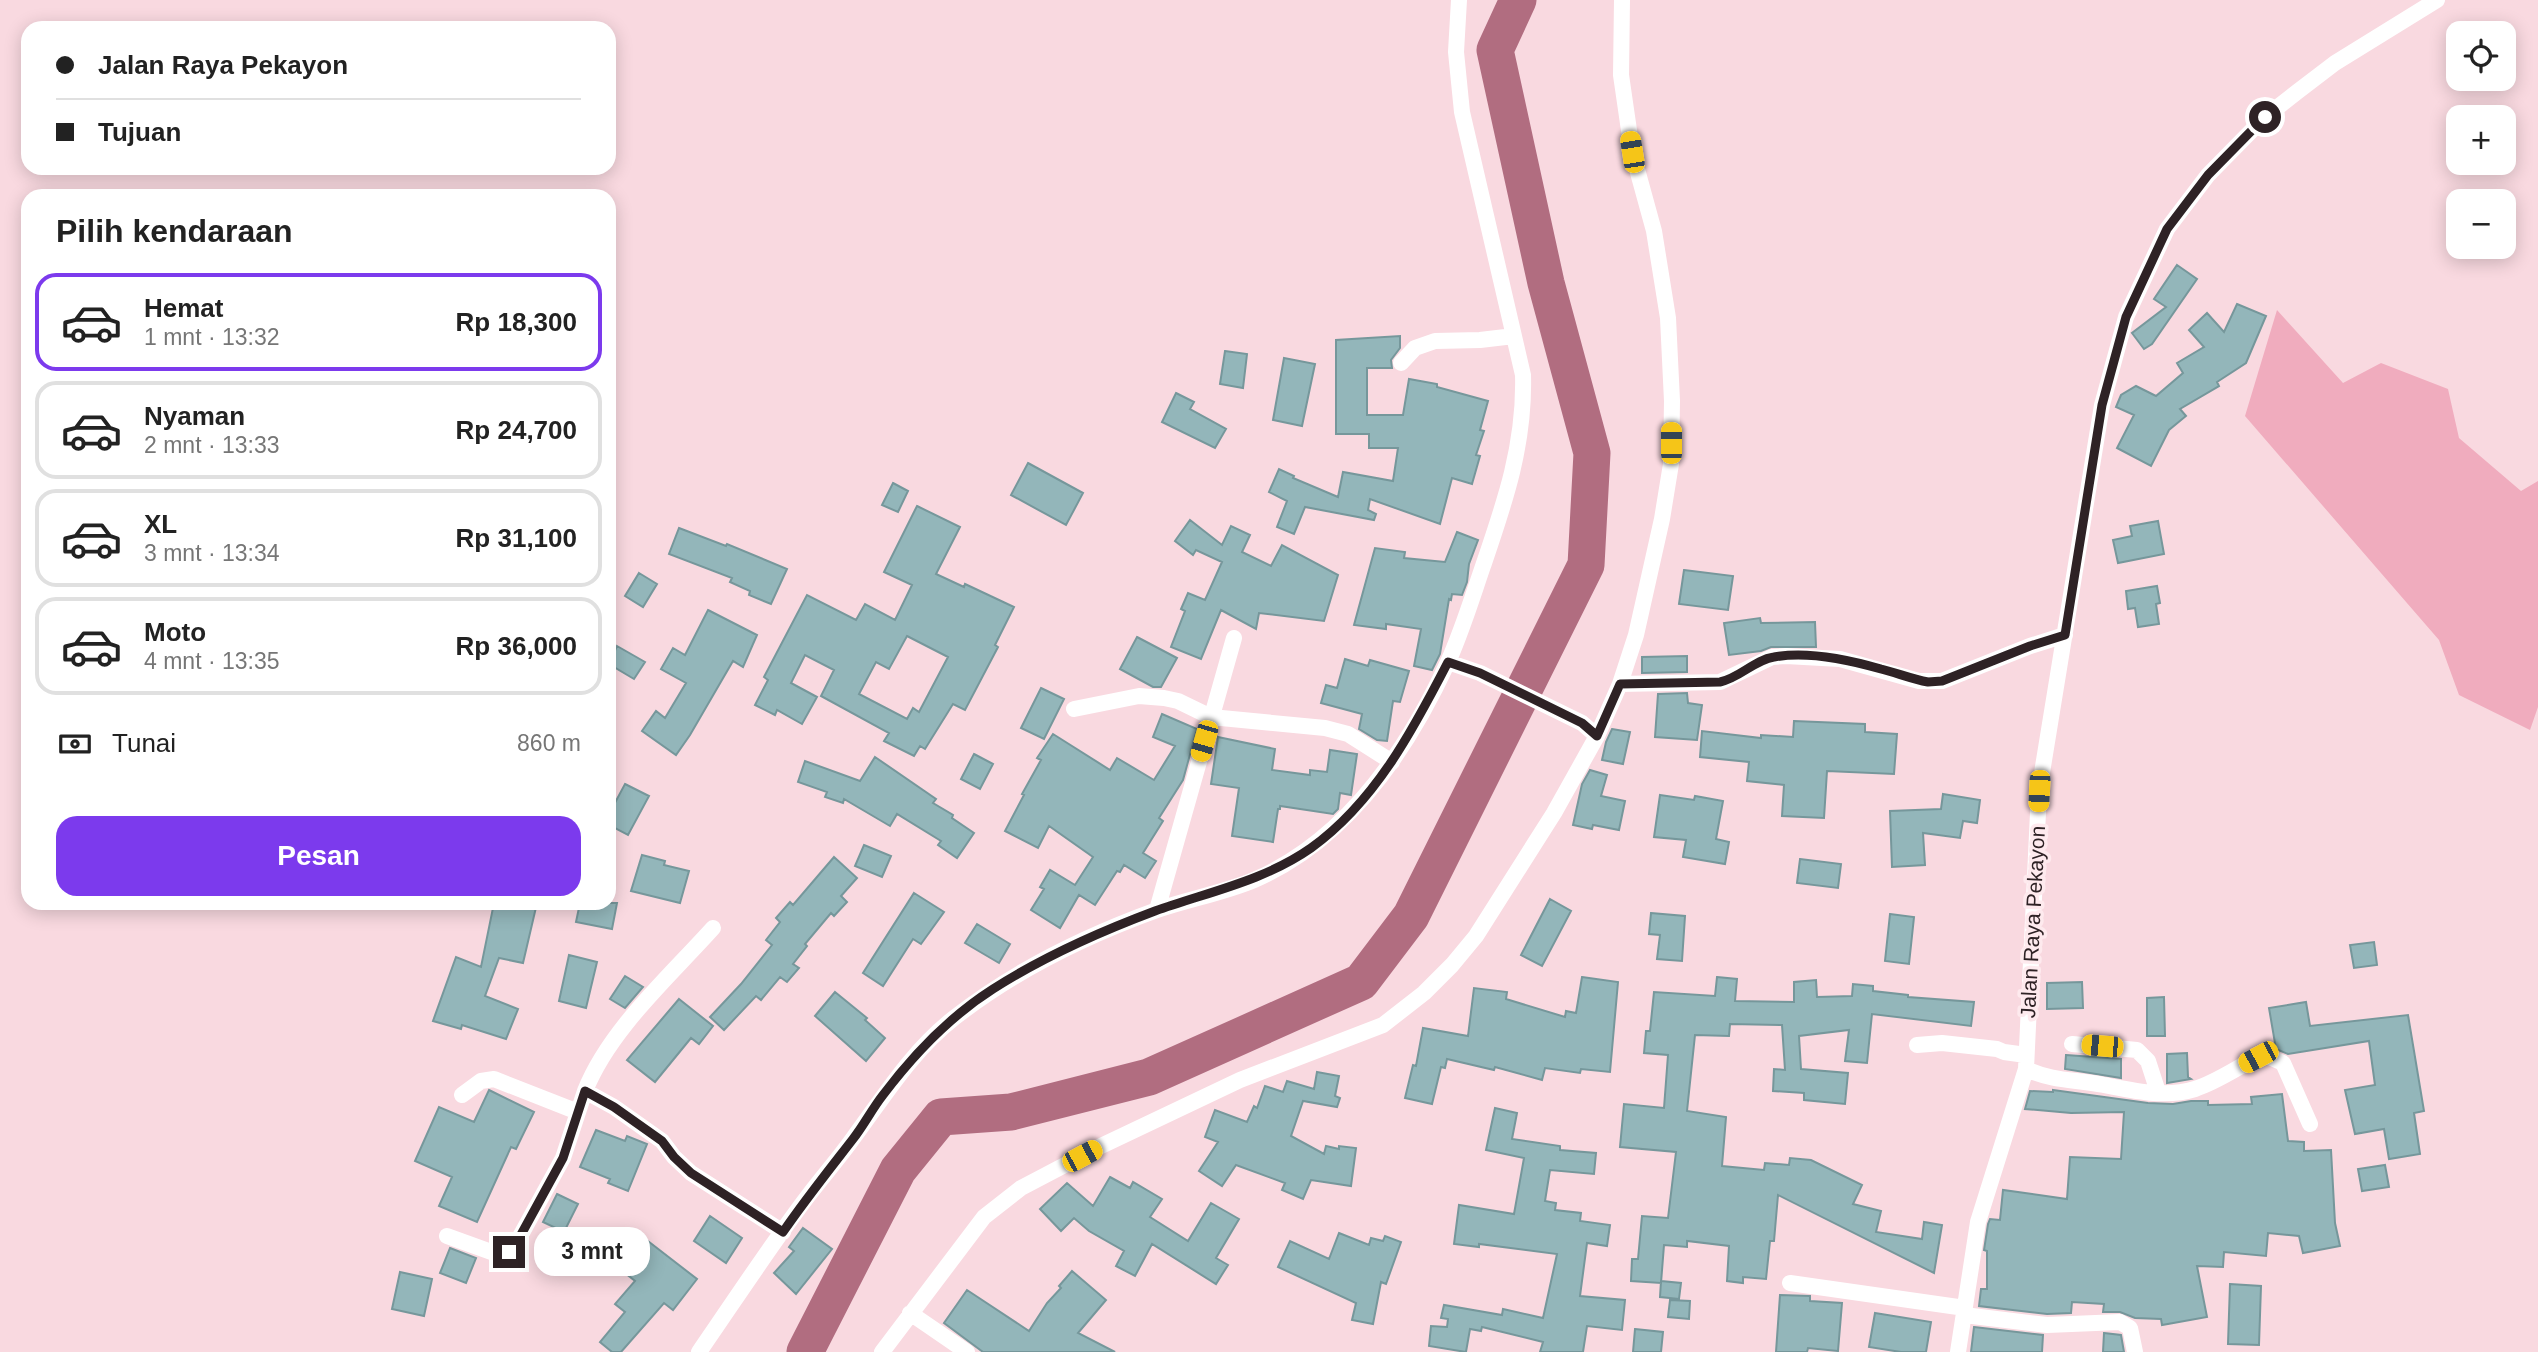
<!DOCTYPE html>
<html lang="id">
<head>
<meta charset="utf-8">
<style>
  :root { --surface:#fff; --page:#f6f6f6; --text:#222; --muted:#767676; --line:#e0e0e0; --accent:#7c3aed }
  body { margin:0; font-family:Helvetica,sans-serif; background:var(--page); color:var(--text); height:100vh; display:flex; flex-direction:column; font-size:26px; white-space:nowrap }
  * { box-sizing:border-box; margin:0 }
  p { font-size:23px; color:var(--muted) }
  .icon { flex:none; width:38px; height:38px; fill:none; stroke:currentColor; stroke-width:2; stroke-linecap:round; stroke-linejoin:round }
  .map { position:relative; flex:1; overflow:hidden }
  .panel { position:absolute; left:21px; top:189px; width:595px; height:721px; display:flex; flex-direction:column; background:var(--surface); border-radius:21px; box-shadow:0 4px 18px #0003 }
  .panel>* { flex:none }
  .hud { position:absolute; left:21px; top:21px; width:595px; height:154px; border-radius:21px; box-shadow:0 4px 18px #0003; display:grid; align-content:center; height:154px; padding:0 35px; background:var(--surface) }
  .controls { position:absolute; left:2446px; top:21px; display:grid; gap:14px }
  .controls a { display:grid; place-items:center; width:70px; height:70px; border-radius:14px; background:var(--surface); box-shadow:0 4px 18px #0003; font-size:35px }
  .end { position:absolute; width:32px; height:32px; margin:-16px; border:9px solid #2e2225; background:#fff; box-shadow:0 0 0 4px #fff }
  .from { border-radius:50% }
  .bubble { position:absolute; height:49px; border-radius:21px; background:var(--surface); box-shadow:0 4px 18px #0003; font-size:23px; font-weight:700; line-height:49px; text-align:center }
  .car { position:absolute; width:21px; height:42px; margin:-21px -10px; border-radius:9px; box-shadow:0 0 5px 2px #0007; background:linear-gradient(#f5c518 24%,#345 0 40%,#f5c518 0 76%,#345 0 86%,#f5c518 0) }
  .hud b { display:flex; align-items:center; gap:24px; height:66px; font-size:26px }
  .hud b+b { border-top:2px solid var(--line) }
  .hud i { width:18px; height:18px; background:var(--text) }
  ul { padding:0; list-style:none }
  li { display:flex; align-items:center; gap:21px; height:98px; margin:0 14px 10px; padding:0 21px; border:4px solid var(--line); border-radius:21px }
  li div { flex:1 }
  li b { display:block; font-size:26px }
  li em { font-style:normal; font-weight:700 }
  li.current { border-color:var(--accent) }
  li>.icon { width:63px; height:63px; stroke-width:1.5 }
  h2 { padding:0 35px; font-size:32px; line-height:84px }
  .pay { display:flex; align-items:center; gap:18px; height:77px; padding:0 35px; font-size:26px }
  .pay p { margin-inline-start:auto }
  .primary-button { display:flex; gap:14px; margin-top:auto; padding:14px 35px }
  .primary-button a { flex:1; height:80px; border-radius:21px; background:var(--accent); color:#fff; font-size:28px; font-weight:700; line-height:80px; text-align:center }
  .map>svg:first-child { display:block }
</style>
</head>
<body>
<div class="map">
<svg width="2538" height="1352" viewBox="0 0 2538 1352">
  <rect width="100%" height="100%" fill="#f9d9e0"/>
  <path fill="#f0acbe" d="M2277 310 2343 383 2381 363 2448 389 2459 438 2521 491 2538 481V707L2530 730 2459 695 2439 640 2245 416Z"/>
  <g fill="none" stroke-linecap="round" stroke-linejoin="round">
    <path stroke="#b16d80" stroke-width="37" d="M805 1352 898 1170 941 1117 1011 1112 1149 1077 1361 982 1411 916 1586 565 1592 453 1546 283 1495 50 1518 0"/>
  </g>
  <path fill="#93b6ba" stroke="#76979b" stroke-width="2" fill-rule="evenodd" d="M2177 265 2197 279 2152 344 2144 349 2132 333 2166 307 2154 299Z
    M2237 304 2266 316 2246 363 2217 382 2219 386 2180 409 2186 416 2169 430 2151 466 2117 448 2134 415 2116 407 2121 395 2136 386 2156 396 2183 373 2177 363 2204 347 2189 330 2207 313 2224 332Z
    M1400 336V348L1391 360 1392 368H1367V415H1403L1409 379 1437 384V387L1488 401 1480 430 1484 431 1476 455 1480 456 1472 484 1452 478 1440 524 1370 499 1368 510 1376 514 1374 520 1305 507 1294 534 1277 527 1287 501 1269 492 1279 469 1294 476 1293 478 1338 497 1343 472 1393 481 1398 448H1369V434H1336V340Z
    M1225 351 1247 354 1243 388 1220 384Z
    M1284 358 1315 364 1302 426 1273 420Z
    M1176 393 1194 402 1190 409 1226 429 1215 448 1162 422Z
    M1028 463 1083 493 1066 525 1011 495Z
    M893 483 908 491 898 512 882 505Z
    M917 506 960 527 936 574 964 587 965 584 1014 607 995 645 998 647 965 710 953 704 925 749 920 746 914 756 884 741 889 733 821 696 834 670 805 655 791 683 817 697 802 724 777 710 775 715 755 705 768 680 764 677 807 595 856 620 865 604 895 620 912 585 884 572ZM907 636 948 657 919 712 913 708 907 719 859 694 876 662 889 669Z
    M1190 520 1222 545 1231 526 1250 535 1242 552 1271 566 1282 545 1338 575 1324 621 1259 613 1256 629 1221 610 1201 659 1171 647 1185 611 1181 609 1188 593 1205 600 1222 562 1196 550 1193 555 1175 541Z
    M2158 521 2164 554 2118 563 2113 540 2132 536 2130 526Z
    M679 528 726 546 727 544 787 569 771 604 749 595 750 591 730 582 732 578 669 554Z
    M1457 532 1478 540 1469 564 1467 582 1462 595 1452 594 1451 600 1449 599 1440 654 1432 670 1414 666 1421 629 1386 624V629L1354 625 1375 548 1405 552 1404 558 1445 562Z
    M1684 570 1733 576 1728 610 1679 604Z
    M639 573 657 584 643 607 625 596Z
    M2157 586 2160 603 2156 604 2159 624 2138 627 2135 608 2128 609 2126 591Z
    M708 610 757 635 743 667 733 661 690 735 676 755 642 731 656 711 665 718 686 683 661 669 673 648 685 655Z
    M1760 618 1761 623 1815 622 1816 647H1771L1761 651 1729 655 1724 623Z
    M1137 637 1177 658 1161 687H1153L1120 669Z
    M617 646 645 662 634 679 609 664Z
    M1687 656V672L1642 673V657Z
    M1345 659 1368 666 1370 660 1409 671 1400 702 1393 701 1387 741 1377 740 1359 729 1362 714 1321 703 1326 685 1337 688Z
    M1041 688 1064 699 1044 739 1021 728Z
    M1687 693 1688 703 1702 705 1697 740 1655 737 1658 694Z
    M1162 714 1197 729 1183 780 1159 818 1163 821 1143 853 1156 861 1145 878 1124 865 1120 872 1117 871 1095 905 1079 895 1060 928 1031 910 1044 889 1040 887 1050 870 1075 885 1093 857 1049 826 1038 848 1005 831 1024 795 1022 794 1041 760 1037 758 1053 734 1110 770 1117 758 1154 780 1175 746 1153 737Z
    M1794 721 1865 724V732L1897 734 1894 774 1827 771 1824 818 1782 816 1784 785 1747 781 1749 762 1700 757 1702 731 1761 738V735L1793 737Z
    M1612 729 1630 732 1623 764 1602 760 1606 742Z
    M1218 737 1275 749 1272 770 1310 775V770L1327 772 1330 750 1357 754 1351 795 1340 793 1338 809 1333 814 1280 806V809H1278L1273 842 1232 836 1239 788 1211 784Z
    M974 754 993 764 980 789 961 779Z
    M875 757 936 799 933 803 953 815 952 818 974 833 957 858 938 845 941 841 897 814 890 826 844 799 843 803 825 797 827 792 798 782 805 761 860 781Z
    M1590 770 1607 775 1601 796 1625 801 1619 830 1593 825 1592 829 1573 825 1582 784Z
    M625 784 649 796 628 835 609 825V814Z
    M1943 794 1980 800 1977 823 1963 821 1960 838 1923 833 1925 865 1892 867 1890 811 1941 809Z
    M1660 795 1694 800 1695 796 1723 801 1716 839 1729 842 1725 864 1683 857 1686 840 1654 837Z
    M864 845 891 856 882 877 855 866Z
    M642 855 665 861 664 865 689 871 680 903 631 891Z
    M834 857 857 878 841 896 847 902 834 916 831 913 805 944 807 946 793 964 799 968 787 982 780 977 761 1000 756 996 724 1030 710 1017 741 984 772 945 766 940 780 922 776 918 790 902 793 905Z
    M1800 859 1841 864 1838 888 1797 883Z
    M914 893 944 912 921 944 913 939 883 986 863 973Z
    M1550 899 1571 911 1542 966 1521 955Z
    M494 903H537L523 963 499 958 485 996 518 1009 506 1039 462 1025 461 1029 433 1021 456 957 481 967Z
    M580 903H617L612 929 576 922Z
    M1651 913 1685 916 1682 961 1657 959 1660 935 1649 934Z
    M1890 914 1914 917 1909 964 1885 961Z
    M977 924 1010 944 999 963 965 943Z
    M2374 942 2377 965 2354 968 2350 945Z
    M569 955 597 962 586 1008 559 1001Z
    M625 976 643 987 625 1008 610 999Z
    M1582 977 1618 982 1610 1072 1581 1069 1580 1073 1545 1068 1542 1080 1495 1067 1494 1070 1447 1059 1445 1068 1441 1067 1432 1104 1405 1098 1413 1065 1416 1066 1423 1028 1468 1036 1474 988 1507 992 1506 999 1565 1017 1566 1011 1576 1013Z
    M1717 977 1737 979 1735 1001 1794 1002V982L1816 980 1817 997 1852 996 1853 984 1873 986V991L1908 995V997L1974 1002 1971 1026 1872 1014 1867 1063 1845 1061 1849 1030 1799 1036 1801 1069 1848 1073 1845 1104 1804 1100V1093L1773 1091 1774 1069 1785 1070 1782 1025 1730 1024 1729 1036 1695 1035 1687 1111 1726 1117 1722 1166 1764 1170 1765 1163 1789 1165 1790 1158 1811 1160 1862 1185 1853 1204 1881 1211 1876 1232 1922 1239 1924 1222 1942 1225 1934 1273 1778 1195 1774 1241H1770L1766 1279 1743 1277V1283L1727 1281 1729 1246 1687 1241V1247L1664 1245 1661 1283 1631 1281 1632 1259H1638L1642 1216 1668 1218 1676 1152 1620 1147 1624 1104 1664 1108 1668 1055 1644 1053 1646 1031H1650L1654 992 1715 996Z
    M2082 982 2083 1008 2047 1009V983Z
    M835 992 867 1018 865 1020 885 1038 866 1061 815 1016Z
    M2164 997 2165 1036H2147V998Z
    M679 999 713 1026 699 1044 691 1038 655 1082 627 1060Z
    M2306 1002 2310 1026 2408 1015 2424 1111 2414 1113 2420 1154 2389 1159 2384 1129 2355 1134 2345 1090 2375 1085 2369 1041 2288 1054 2276 1049 2269 1008Z
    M2187 1053 2188 1077 2191 1079 2167 1083V1054Z
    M2066 1055 2121 1059V1078L2065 1069Z
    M1317 1072 1339 1076 1335 1096 1340 1098 1337 1107 1303 1101 1291 1136 1324 1154 1326 1146 1339 1149V1146L1356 1148 1351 1186 1311 1180 1303 1199 1282 1190 1285 1183 1236 1165 1222 1186 1199 1171 1218 1142 1205 1137 1215 1110 1247 1122 1254 1106 1257 1108 1265 1086 1283 1092 1287 1081 1314 1089Z
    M489 1090 534 1112 516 1149 511 1147 477 1222 439 1206 452 1177 415 1161 439 1107 474 1122Z
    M2053 1090 2148 1103 2173 1104 2191 1101H2208V1105L2252 1104 2251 1097 2282 1094 2288 1141 2304 1142V1151L2331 1150 2335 1223 2340 1246 2303 1253 2299 1236 2268 1233 2266 1256 2224 1252 2223 1267 2197 1266 2207 1317 2162 1325 2161 1319 2135 1318 2120 1312H2103L2104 1304 2072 1302 2071 1313 2047 1314 1979 1306 1981 1289H1987V1251L1984 1250 1988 1224 1990 1219 2000 1220 2003 1190 2067 1199 2070 1157 2121 1159 2124 1112 2071 1113 2025 1109 2030 1091 2053 1092Z
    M1495 1108 1517 1113 1512 1139 1560 1146V1150L1596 1153 1594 1174 1550 1170 1545 1201 1556 1203 1555 1210 1581 1213 1580 1221 1610 1225 1607 1246 1587 1243 1580 1296 1625 1300 1622 1330 1587 1326 1583 1352H1540L1543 1342 1482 1327 1481 1331 1470 1329 1466 1352 1429 1346 1431 1326 1447 1327 1448 1319 1441 1318 1444 1305 1502 1315 1503 1309 1543 1318 1557 1254 1479 1244V1247L1454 1244 1459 1205 1514 1214 1524 1158 1486 1150Z
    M596 1130 625 1141 627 1136 647 1144 628 1191 608 1183 610 1179 580 1167Z
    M2385 1165 2389 1187 2362 1191 2358 1169Z
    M1110 1177 1130 1188 1133 1182 1162 1199 1150 1217 1188 1241 1211 1203 1239 1219 1216 1258 1228 1265 1216 1284 1152 1244 1135 1276 1116 1266 1124 1251 1089 1231 1074 1218 1061 1231 1040 1209 1067 1183 1093 1206Z
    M557 1194 578 1204 564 1232 543 1222Z
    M710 1216 742 1238 726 1263 694 1241Z
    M803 1228 832 1249 796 1294 774 1273 794 1251 789 1247Z
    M1339 1233 1369 1245 1371 1238 1383 1241 1385 1236 1401 1242 1386 1284 1381 1282 1373 1324 1352 1320 1356 1303 1278 1267 1290 1241 1329 1259Z
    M644 1238 697 1279 673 1310 664 1303 621 1352H612L600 1342 625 1312 615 1304 635 1281 620 1269Z
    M450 1248 476 1258 466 1283 440 1273Z
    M1072 1271 1106 1300 1078 1333 1115 1352H983L944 1323 967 1290 1029 1331 1047 1303 1061 1288 1059 1286Z
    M400 1272 432 1279 424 1316 392 1309Z
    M1661 1281 1681 1283 1679 1299 1660 1297Z
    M2230 1284 2261 1286 2259 1345 2228 1344Z
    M1780 1295 1810 1296V1301L1842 1303 1838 1351 1808 1348 1807 1352H1776Z
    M1670 1300 1690 1301 1689 1319 1668 1317Z
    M1875 1313 1931 1322 1926 1352H1901L1869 1347Z
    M1974 1327 2043 1335 2042 1352H1971Z
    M1635 1329 1663 1332 1661 1352H1633Z
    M2104 1333 2121 1335 2124 1352H2103Z"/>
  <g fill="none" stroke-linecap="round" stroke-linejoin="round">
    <path stroke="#fff" stroke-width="16" d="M1401 363 1415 348 1435 341 1480 340 1514 336
      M1448 662 1480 673 1582 723 1597 736
      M1620 684 1720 682 1772 657 1786 656 1840 659 1919 681H1942L2030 646 2065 635
      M1074 709 1139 696 1164 698 1178 701 1211 717 1325 728 1348 734 1392 762
      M1157 910 1234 638
      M2072 1044 2137 1050 2148 1061 2158 1092
      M1917 1045 1942 1043 1997 1049 2004 1052 2026 1055
      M2026 1069C2055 1082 2075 1079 2104 1085 2133 1091 2166 1098 2195 1089 2217 1082 2238 1067 2258 1057L2267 1056 2283 1063 2310 1124
      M585 1091C609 1030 669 977 713 928
      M462 1095 481 1081 494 1079 578 1112
      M447 1236 494 1253 508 1252 517 1242 563 1158 585 1091 614 1107 662 1141 674 1157 691 1173 783 1232
      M1790 1283 1965 1308
      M910 1313 967 1352
      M1964 1315 2047 1325 2120 1322 2130 1328 2135 1352
      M699 1352C735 1300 770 1246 808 1196 823 1176 840 1157 854 1137 885 1095 912 1051 954 1018 1014 971 1085 936 1157 910 1189 899 1223 893 1254 880 1347 840 1407 751 1448 662 1462 631 1472 598 1483 566 1505 502 1525 444 1523 375L1462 112 1456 52 1459 0
      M882 1352 984 1217 1021 1188 1101 1146 1240 1080 1383 1025 1424 993 1452 965 1476 936 1554 813 1597 736 1620 684 1636 635 1662 519 1671 464 1672 401 1668 318 1654 231 1632 151 1621 75 1622 0
      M1958 1352 1978 1222 2026 1069 2039 791 2102 405 2126 317 2167 229 2208 175 2265 117 2297 92 2335 63 2437 0"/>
  </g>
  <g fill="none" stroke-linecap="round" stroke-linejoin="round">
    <path stroke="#2e2225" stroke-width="9" d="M509 1252 517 1242 563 1158 585 1091 614 1107 662 1141 674 1157 691 1173 783 1232C805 1200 829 1170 853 1139 864 1125 872 1109 883 1095 914 1054 949 1017 993 989 1043 957 1099 932 1155 911 1208 892 1264 881 1311 848 1375 802 1413 730 1448 662L1480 673 1582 723 1597 736 1620 684 1720 682C1740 678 1754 660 1774 657 1806 651 1850 660 1881 669 1897 673 1912 679 1928 682L1942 681 2030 646 2065 635 2102 405 2126 317 2167 229 2208 175 2265 117"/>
  </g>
  <g text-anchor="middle" stroke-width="7" stroke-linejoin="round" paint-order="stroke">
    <g font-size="21" fill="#2e2225" stroke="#feeaee">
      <text transform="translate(2033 922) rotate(-87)" y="7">Jalan Raya Pekayon</text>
    </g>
  </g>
</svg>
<div class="controls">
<a><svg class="icon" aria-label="locate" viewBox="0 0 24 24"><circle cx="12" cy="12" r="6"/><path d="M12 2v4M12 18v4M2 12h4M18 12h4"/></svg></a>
<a>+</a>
<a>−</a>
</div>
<i class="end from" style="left:2265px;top:117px"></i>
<i class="end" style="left:509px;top:1252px"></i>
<div class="bubble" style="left:534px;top:1227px;width:116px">3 mnt</div>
<i class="car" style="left:1632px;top:152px;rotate:351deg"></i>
<i class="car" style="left:1671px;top:443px;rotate:0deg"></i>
<i class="car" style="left:1204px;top:741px;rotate:196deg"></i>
<i class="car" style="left:2039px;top:791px;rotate:183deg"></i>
<i class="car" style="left:2102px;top:1046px;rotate:275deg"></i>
<i class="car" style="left:2258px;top:1057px;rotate:242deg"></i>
<i class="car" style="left:1082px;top:1156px;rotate:62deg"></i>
<div class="hud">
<b><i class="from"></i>Jalan Raya Pekayon</b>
<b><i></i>Tujuan</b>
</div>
<section class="panel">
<h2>Pilih kendaraan</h2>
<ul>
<li class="current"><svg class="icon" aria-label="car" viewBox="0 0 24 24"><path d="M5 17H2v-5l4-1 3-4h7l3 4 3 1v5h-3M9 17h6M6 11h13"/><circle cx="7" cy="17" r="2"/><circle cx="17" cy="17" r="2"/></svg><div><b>Hemat</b><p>1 mnt · 13:32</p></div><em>Rp 18,300</em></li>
<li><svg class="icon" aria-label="car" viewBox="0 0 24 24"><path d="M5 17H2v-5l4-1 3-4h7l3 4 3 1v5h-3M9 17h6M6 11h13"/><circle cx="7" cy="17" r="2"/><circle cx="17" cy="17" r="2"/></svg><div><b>Nyaman</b><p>2 mnt · 13:33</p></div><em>Rp 24,700</em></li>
<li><svg class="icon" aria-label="car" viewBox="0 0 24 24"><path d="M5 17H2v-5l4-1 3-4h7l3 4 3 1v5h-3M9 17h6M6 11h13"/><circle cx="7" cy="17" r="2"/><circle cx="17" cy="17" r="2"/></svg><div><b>XL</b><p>3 mnt · 13:34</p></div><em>Rp 31,100</em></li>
<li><svg class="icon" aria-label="car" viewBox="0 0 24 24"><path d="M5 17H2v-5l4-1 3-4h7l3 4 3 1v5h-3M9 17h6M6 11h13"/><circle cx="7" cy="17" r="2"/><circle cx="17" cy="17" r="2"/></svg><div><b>Moto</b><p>4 mnt · 13:35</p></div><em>Rp 36,000</em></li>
</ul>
<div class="pay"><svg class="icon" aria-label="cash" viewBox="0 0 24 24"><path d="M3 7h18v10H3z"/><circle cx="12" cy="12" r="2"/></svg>Tunai<p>860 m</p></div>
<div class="primary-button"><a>Pesan</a></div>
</section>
</div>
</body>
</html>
